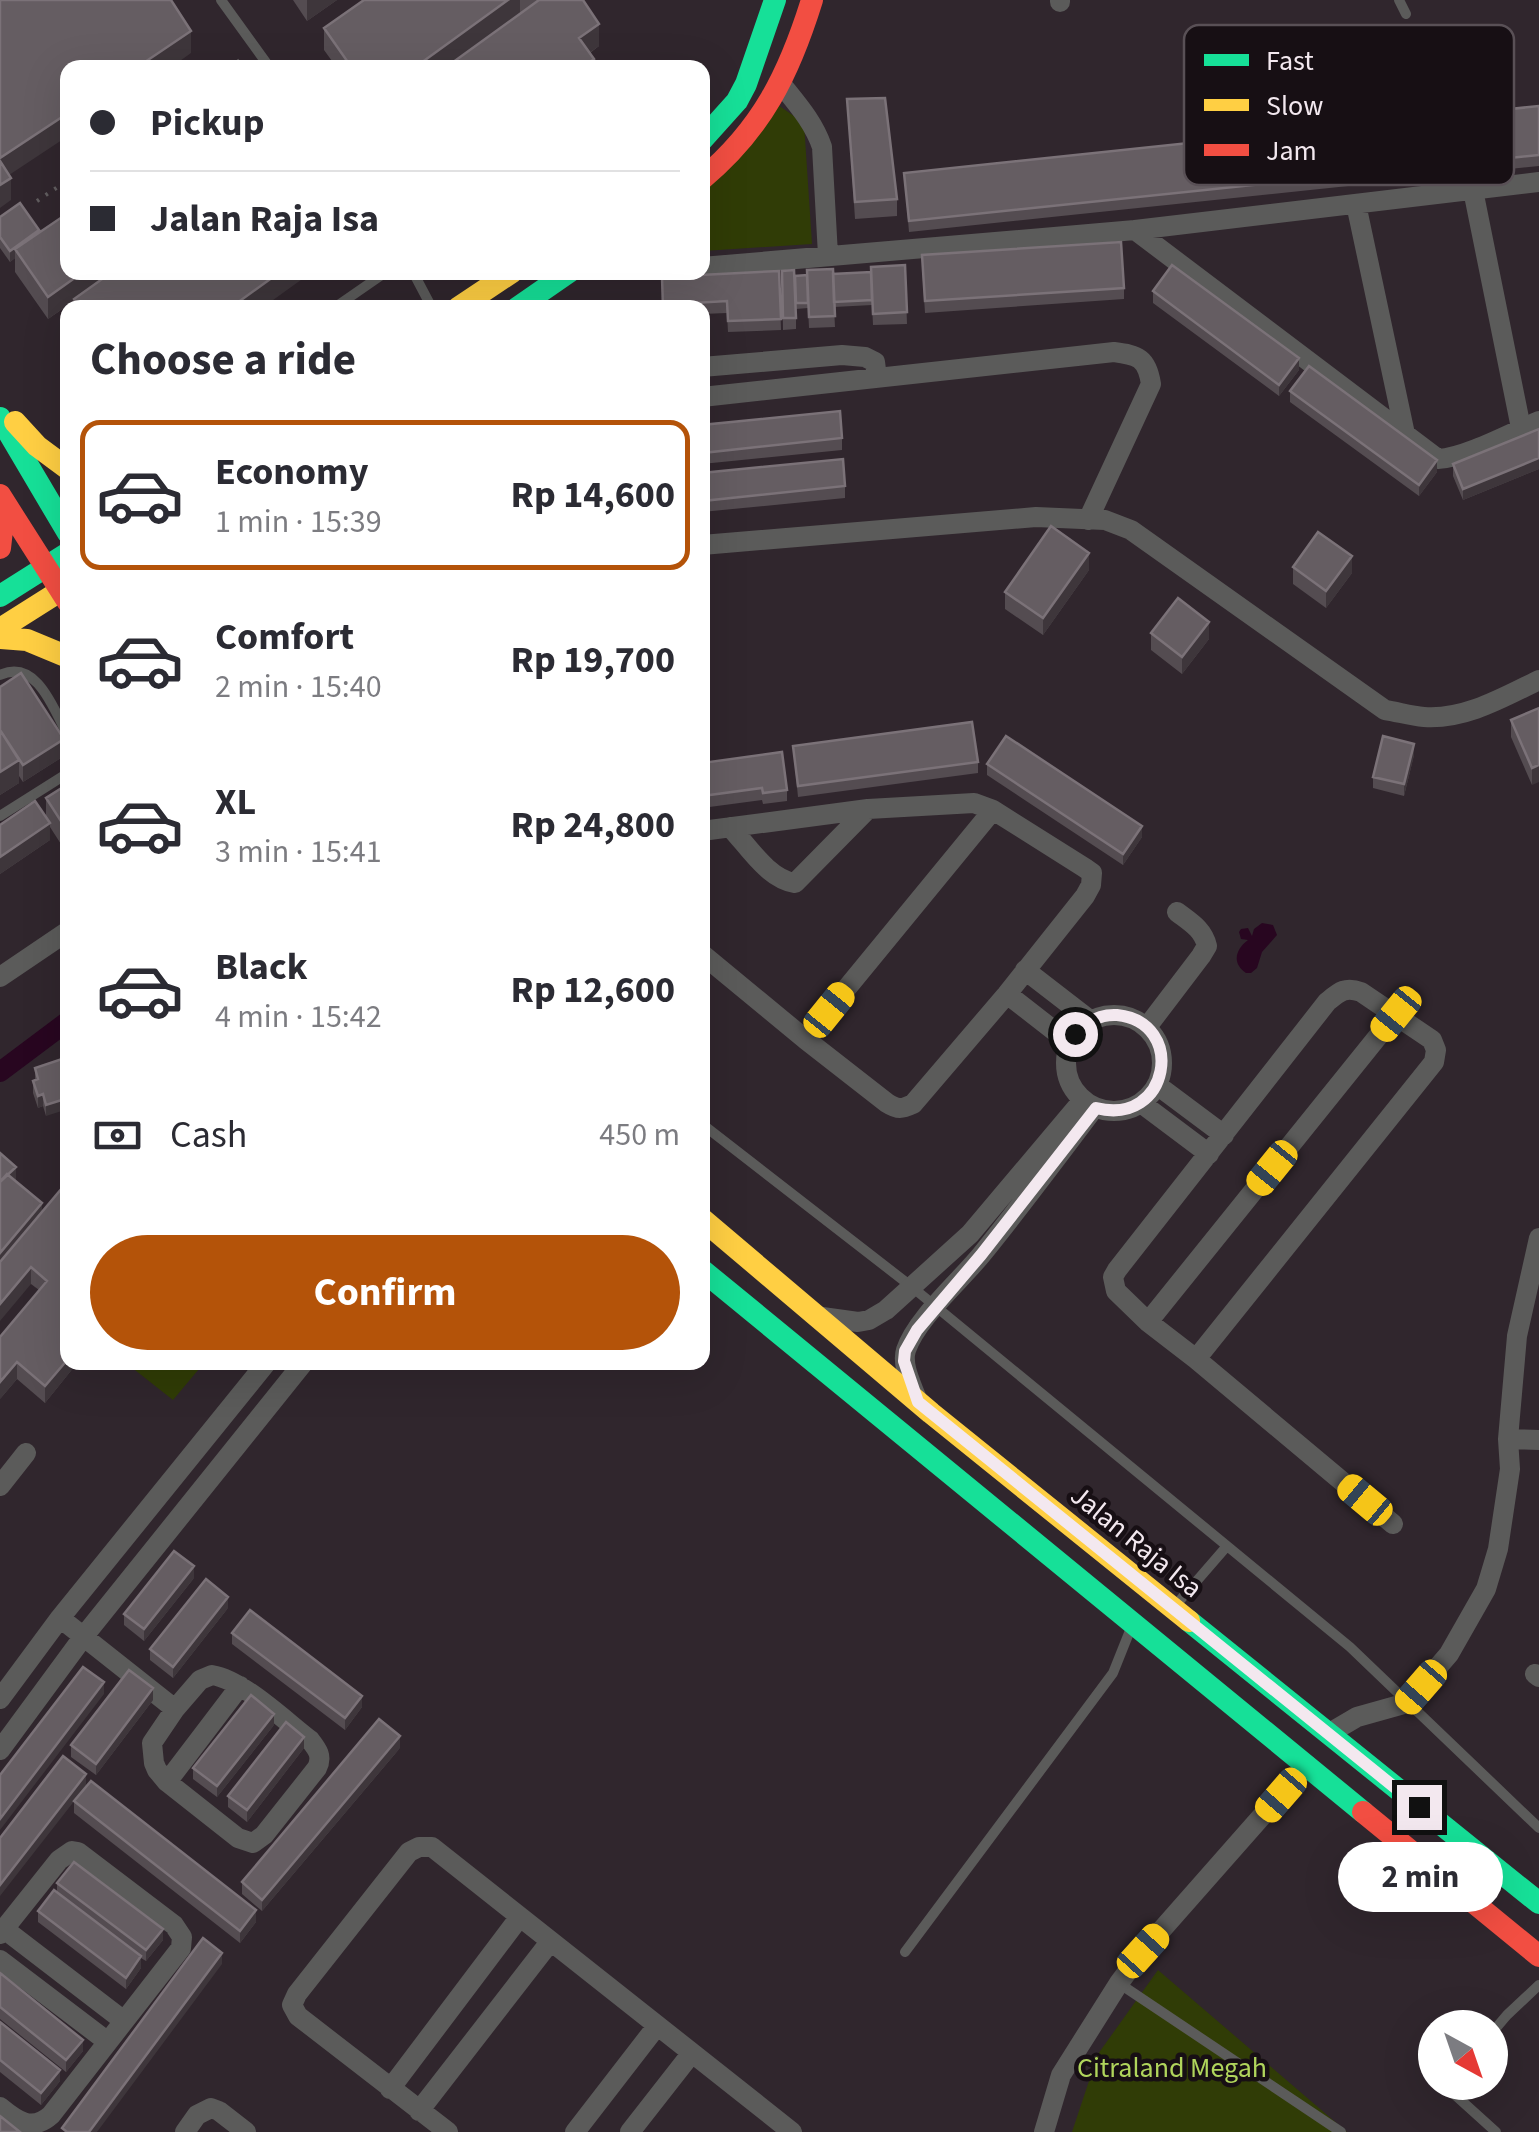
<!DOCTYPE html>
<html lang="en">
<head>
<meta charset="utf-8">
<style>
  :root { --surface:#fff; --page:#f7f7f7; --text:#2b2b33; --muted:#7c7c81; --line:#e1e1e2; --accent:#b45309 }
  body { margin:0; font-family:"Source Sans 3",sans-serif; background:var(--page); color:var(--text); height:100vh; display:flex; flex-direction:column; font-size:38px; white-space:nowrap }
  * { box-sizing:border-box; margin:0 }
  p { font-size:32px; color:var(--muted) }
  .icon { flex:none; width:55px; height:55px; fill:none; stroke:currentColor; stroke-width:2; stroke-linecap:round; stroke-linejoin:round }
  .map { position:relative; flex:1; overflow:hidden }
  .drawer { position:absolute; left:60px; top:300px; width:650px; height:1070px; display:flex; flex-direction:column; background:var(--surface); border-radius:20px; box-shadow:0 10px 40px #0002 }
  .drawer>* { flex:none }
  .banner { position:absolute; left:60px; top:60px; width:650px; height:220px; border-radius:20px; box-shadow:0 10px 40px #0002; display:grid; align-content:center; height:220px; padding:0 30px; background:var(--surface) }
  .needle { width:65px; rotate:140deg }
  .tools { position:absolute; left:1418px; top:2010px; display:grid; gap:20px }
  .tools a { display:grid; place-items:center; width:90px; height:90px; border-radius:50%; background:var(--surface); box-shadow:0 10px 40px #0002; font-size:50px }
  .end { position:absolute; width:45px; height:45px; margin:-22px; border:12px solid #f3e8ef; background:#111; box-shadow:0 0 0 5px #111 }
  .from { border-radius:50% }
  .bubble { position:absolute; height:70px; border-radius:35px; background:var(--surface); box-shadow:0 10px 40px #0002; font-size:32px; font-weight:700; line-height:70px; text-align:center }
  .car { position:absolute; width:30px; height:60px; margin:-30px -15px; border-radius:12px; box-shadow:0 0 8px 2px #0007; background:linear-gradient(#f5c518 24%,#345 0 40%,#f5c518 0 76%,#345 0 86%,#f5c518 0) }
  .banner b { display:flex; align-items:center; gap:35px; height:95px; font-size:38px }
  .banner b+b { border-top:2px solid var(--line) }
  .banner i { width:25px; height:25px; background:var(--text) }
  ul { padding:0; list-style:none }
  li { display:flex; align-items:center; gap:30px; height:150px; margin:0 20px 15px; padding:0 10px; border:5px solid transparent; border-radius:20px }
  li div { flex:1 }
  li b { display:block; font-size:38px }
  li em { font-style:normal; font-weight:700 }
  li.selected { border-color:var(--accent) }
  li>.icon { width:90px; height:90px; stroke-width:1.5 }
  h2 { padding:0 30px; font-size:45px; line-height:120px }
  .pay { display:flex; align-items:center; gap:25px; height:110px; padding:0 30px; font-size:38px }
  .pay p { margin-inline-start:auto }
  .button { display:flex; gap:20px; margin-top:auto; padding:20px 30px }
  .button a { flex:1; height:115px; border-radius:60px; background:var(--accent); color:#fff; font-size:40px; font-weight:700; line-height:115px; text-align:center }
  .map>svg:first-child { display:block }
</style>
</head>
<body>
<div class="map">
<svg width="1539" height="2132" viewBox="0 0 1539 2132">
  <rect width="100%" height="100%" fill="#30262d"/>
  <path fill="#303c06" d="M778 105 804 123 812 244 703 251V190Z
    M126 1363 204 1362V1363L173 1400Z
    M1158 1970 1347 2132H1072L1098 2054Z"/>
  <path fill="#280620" d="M1262 923 1273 925 1277 935 1262 952 1257 968 1251 973H1246C1231 963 1236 949 1248 940L1241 939 1239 932 1241 929 1248 928 1252 936 1254 929Z"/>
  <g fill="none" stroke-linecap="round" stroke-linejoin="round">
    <path stroke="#280620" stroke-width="20" d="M0 1072 68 1021"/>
    <path stroke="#615d5f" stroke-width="4" stroke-dasharray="2.5 8" stroke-linecap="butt" d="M229 68 244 57
      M37 201 68 180"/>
    <path stroke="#5b5b5a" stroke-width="10" d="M221 0 270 68
      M1399 0 1406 14
      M413 272 432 308
      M334 308 386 272
      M0 675C37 658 54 710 68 736
      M0 816 68 773
      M702 1124 912 1287 1350 1647 1539 1828
      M1175 1606 1227 1546
      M905 1952 1113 1673 1131 1628
      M1120 1984 1341 2132
      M1490 2035 1507 2015 1539 1985
      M1453 2082 1451 2089 1454 2094 1496 2132"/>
    <path stroke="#5b5b5a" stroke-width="20" d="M1060 2V0
      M782 85C798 105 814 123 822 147L828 255
      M1473 190 1521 428
      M1356 204 1405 434
      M1135 230 1438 459C1465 458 1513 432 1539 421
      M702 267 1135 230 1539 182
      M702 367 842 355 865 357 875 362 877 378
      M702 397 1114 352C1138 355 1147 358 1151 384L1088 520
      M702 545 1036 517 1105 520 1131 530 1385 710C1398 712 1411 716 1424 717 1465 720 1504 697 1539 680
      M730 827C748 846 768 879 795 883L868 809
      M702 831 868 809 974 803 993 810 1085 868 1092 873 1091 885 1085 896 1007 994 913 1104C902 1109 898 1110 887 1103L805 1039 702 954
      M1025 970 1091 1021
      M0 977 68 931
      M1007 994 1070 1043
      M1066 1063a48 48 0 1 1 96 0a48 48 0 1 1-96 0Z
      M1147 1027 1201 956 1207 946C1203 929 1190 922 1177 912
      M805 1039 993 810
      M1157 1085 1224 1135
      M1141 1103 1209 1154
      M815 1316 858 1322 869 1320 886 1310 970 1234 1083 1100
      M1148 1322 1396 1014
      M1196 1359 1434 1062 1436 1050 1432 1040 1361 992C1345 986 1339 992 1327 1002L1117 1270 1113 1277 1116 1291 1148 1322 1196 1359 1393 1524
      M918 1402C913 1387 901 1366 906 1350 916 1319 961 1280 982 1254 1021 1206 1058 1156 1095 1107
      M1508 1439 1539 1440
      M0 1486 26 1453
      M60 1618 175 1709
      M1535 1674 1539 1677
      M212 1675C243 1680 285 1721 310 1740 317 1749 323 1756 317 1768L264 1835 253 1843 238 1838 167 1782 157 1770 154 1763 152 1743 175 1709 200 1680Z
      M0 1699 60 1618 267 1362
      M1328 1734 1357 1717 1407 1703 1449 1654 1486 1589 1498 1549 1510 1469 1508 1439 1517 1336 1539 1238
      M0 1750 84 1636 304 1362
      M167 1782 240 1686
      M4 1929 124 2021
      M0 1934 59 1860 72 1851 78 1852 174 1925 182 1937 181 1948 51 2115C32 2132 17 2121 0 2107
      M0 1960 108 2042
      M390 2089 519 1918
      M419 2111 550 1942
      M185 2132 197 2115 211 2108 219 2111 246 2132
      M448 2132 298 2016 292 2005 297 1994 409 1852 419 1847H432L792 2132
      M575 2132 657 2026
      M630 2132 691 2054
      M1044 2132 1061 2075 1119 1983 1143 1951 1307 1765"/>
    <path stroke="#16e098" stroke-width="22" d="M702 140 737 101 746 84 775 0
      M517 308 569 272
      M0 418 68 533
      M0 596 68 553
      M702 1270 1363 1812
      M1189 1621 1539 1903"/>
    <path stroke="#ffcf43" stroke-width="22" d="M458 308 512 272
      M15 422 37 446 68 469
      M0 629 68 586
      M0 638 27 640 68 657
      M702 1219 931 1413 1189 1621"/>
    <path stroke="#f24e42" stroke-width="22" d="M702 179C762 129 789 74 812 0
      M0 495 68 602
      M0 512 2 530 0 548
      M1363 1812 1539 1956"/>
  </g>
  <path fill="#544c51" d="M293 0H337L307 21Z
    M364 0H583L599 46 590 53 594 68H337L324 50V28Z
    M847 99 897 199V216L855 219Z
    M1539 106V166L909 232 904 173Z
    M0 217 39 233 262 308H74V301L48 319 15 272V258L10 262 0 248Z
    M905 265 907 324 873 325 872 304V305L834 307 835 327 809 328 808 307V308L796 309V329L783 330 782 271 795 276 871 272Z
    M922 267 1124 288V299L925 313Z
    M779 271 781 330 728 332 727 313 702 314V308H662Z
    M1153 291 1299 370 1279 396 1153 303Z
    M1290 391 1437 472 1419 496 1290 402Z
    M702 425 842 438V450L702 464Z
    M1539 429V469L1463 500 1453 476V464Z
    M702 473 845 486V498L702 512Z
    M1293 567 1352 573 1326 608 1293 584Z
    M1089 570 1043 635 1005 609V592Z
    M1151 633 1209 639 1182 674 1151 650Z
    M0 687 64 756 23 782 19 776V783L0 795Z
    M1539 708 1532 785 1511 737V720Z
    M793 746 978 762V773L798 797Z
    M1414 755 1404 796 1373 788V777Z
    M702 763 787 790V801L763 804 762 800 702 808Z
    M987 764 1142 837 1123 865 987 775Z
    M68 784V855L50 827V840L0 874V825L46 817V798Z
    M68 1057 46 1116 43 1106 38 1108 33 1093V1081L35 1080V1068Z
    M16 1182 42 1212 68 1362H78L45 1403 17 1379 0 1399 39 1290 31 1284Z
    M194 1578 144 1641 124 1625V1614Z
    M228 1608 173 1678 150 1660V1649Z
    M232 1633 362 1707 345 1730 232 1644Z
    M153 1700 96 1775 71 1757V1745Z
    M274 1725 217 1797 193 1779V1768Z
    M304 1748 247 1822 228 1807V1796Z
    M400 1748 262 1911 242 1894V1882Z
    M74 1801 256 1922 240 1943 74 1813Z
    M57 1883 163 1940 146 1961 141 1958V1968L126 1989 38 1922V1911L57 1892Z
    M0 1973 83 2051 66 2072 0 2019Z
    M0 2022 60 2081 41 2105 0 2072Z"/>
  <path fill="#3e363b" d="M307 0H337L307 21Z
    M508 0H520V14L445 68H414Z
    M599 24V46L579 60V38Z
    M191 31V53L170 68H136Z
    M594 59V68H582Z
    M68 113V136L0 181V158Z
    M11 178V200L0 208V185Z
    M39 230V241L15 249V258L10 262V251Z
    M83 272H115L48 319V297Z
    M280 272H312L262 308H230Z
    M1299 358V370L1279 396V385Z
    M1539 458V469L1463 500V489Z
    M1437 460V472L1419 496V485Z
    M1089 553V570L1043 635V618Z
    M1352 556V573L1326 608V591Z
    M1209 622V639L1182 674V657Z
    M64 739V756L23 782V765Z
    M1414 744V755L1404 796V784Z
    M19 760V783L0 795V772Z
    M1539 765V782L1532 785V768Z
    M50 823V840L0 874V857Z
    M1142 826V837L1123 865V854Z
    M43 1094V1106L38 1108V1096Z
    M68 1098V1109L46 1116V1105Z
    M16 1167V1184L0 1186Z
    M42 1203V1225L0 1275V1253Z
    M31 1267V1284L0 1321V1304Z
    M68 1359V1362H78L45 1403V1386Z
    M17 1362V1379L0 1399V1382Z
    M194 1566V1578L144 1641V1629Z
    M228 1597V1608L173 1678V1667Z
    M104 1682V1694L0 1830V1819Z
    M153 1688V1700L96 1775V1764Z
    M362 1696V1707L345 1730V1718Z
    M274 1714V1725L217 1797V1786Z
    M400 1736V1748L262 1911V1900Z
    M304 1737V1748L247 1822V1810Z
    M86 1774V1786L0 1896V1885Z
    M256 1910V1922L240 1943V1931Z
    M163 1929V1940L146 1961V1950Z
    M222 1953V1964L97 2132H89Z
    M141 1956V1968L126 1989V1978Z
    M83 2040V2051L66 2072V2060Z
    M60 2070V2081L41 2105V2093Z"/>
  <path fill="#655d62" stroke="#7b7278" stroke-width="2.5" d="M0 0H171L191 31 136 68H68V113L0 158Z
    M364 0H508L414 68H352L324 28Z
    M539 0H583L599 24 579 38 594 59 582 68H445Z
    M885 98 897 199 855 202 847 99Z
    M1539 106V155L909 221 904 173Z
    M0 161 11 178 0 185Z
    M20 203 39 230 10 251 0 237V217Z
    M68 213V272H83L48 297 15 249Z
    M1121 242 1124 288 925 301 922 255Z
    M905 265 907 312 873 314 871 267Z
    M1172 265 1299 358 1279 385 1153 291Z
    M833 269 835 316 809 317 807 270Z
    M794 270 796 318H783L782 271Z
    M779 271 781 319 728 321 727 301 676 304V308H663L662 277Z
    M112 272H280L230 308H79L74 299Z
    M871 272 872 300 834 302 833 274Z
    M807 275 808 303H796L795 276Z
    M1309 366 1437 460 1419 485 1290 391Z
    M840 411 842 438 702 453V425Z
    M1539 429V458L1463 489 1453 464Z
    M843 459 845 486 702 501V473Z
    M1051 526 1089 553 1043 618 1005 592Z
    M1318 532 1352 556 1326 591 1293 567Z
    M1178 598 1209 622 1182 657 1151 633Z
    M21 673 64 739 23 765 0 730V687Z
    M1539 708V765L1532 768 1511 720Z
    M972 722 978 762 798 786 793 746Z
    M0 730 19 760 0 772Z
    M1006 736 1142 826 1123 854 987 764Z
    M1383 736 1414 744 1404 784 1373 777Z
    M782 752 787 790 763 793 762 788 702 796V763Z
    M68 784V832L46 798Z
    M35 801 50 823 0 857V825Z
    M68 1057V1098L46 1105 43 1094 38 1096 33 1081 38 1079 35 1068Z
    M0 1153 16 1167 0 1182Z
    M7 1174 42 1203 0 1253V1182Z
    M68 1181V1359L45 1386 17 1362 0 1382V1337L47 1281 31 1267 0 1304V1262Z
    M174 1551 194 1566 144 1629 124 1614Z
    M206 1579 228 1597 173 1667 150 1649Z
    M250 1610 362 1696 345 1718 232 1633Z
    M83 1667 104 1682 0 1819V1775Z
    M129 1670 153 1688 96 1764 71 1745Z
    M251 1695 274 1714 217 1786 193 1768Z
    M379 1719 400 1736 262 1900 242 1882Z
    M286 1722 304 1737 247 1810 228 1796Z
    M63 1756 86 1774 0 1885V1838Z
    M91 1781 256 1910 240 1931 74 1801Z
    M74 1862 163 1929 146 1950 57 1883Z
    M54 1890 141 1956 126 1978 38 1911Z
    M203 1938 222 1953 89 2132H67L62 2128Z
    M0 1973 83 2040 66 2060 0 2007Z
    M0 2022 60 2070 41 2093 0 2060Z
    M0 2116 20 2132H0Z"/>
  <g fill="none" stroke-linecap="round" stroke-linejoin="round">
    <path stroke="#f3e8ef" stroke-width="12" d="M1075 1034C1086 1022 1100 1014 1117 1015 1187 1022 1170 1127 1096 1108L981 1255 917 1330 905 1351 904 1361 918 1402 1419 1807"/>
  </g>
  <g text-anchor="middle" stroke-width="9" stroke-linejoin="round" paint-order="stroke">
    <g font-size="28" fill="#f3e8ef" stroke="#170f14">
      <text transform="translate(1137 1541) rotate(39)" y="10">Jalan Raja Isa</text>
    </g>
    <g font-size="28" fill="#b0d55c" stroke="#170f14">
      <text x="1172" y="2077">Citraland Megah</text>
    </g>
  </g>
  <rect x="1184" y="25" width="330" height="160" rx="15" fill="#170f14" stroke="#595056" stroke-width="2.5"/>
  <rect x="1204" y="54" width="45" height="12" fill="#16e098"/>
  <rect x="1204" y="99" width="45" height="12" fill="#ffcf43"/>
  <rect x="1204" y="144" width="45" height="12" fill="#f24e42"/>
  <g font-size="28" fill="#f3e8ef">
    <text x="1266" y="70">Fast</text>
    <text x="1266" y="115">Slow</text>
    <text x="1266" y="160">Jam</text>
  </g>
</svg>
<div class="tools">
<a><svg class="needle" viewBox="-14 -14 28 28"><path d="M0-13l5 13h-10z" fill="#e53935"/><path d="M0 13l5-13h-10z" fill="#7c7c81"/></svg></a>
</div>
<i class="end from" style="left:1075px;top:1034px"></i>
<i class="end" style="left:1419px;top:1807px"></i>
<div class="bubble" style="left:1338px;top:1842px;width:165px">2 min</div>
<i class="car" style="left:829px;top:1010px;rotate:39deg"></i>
<i class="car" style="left:1396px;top:1014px;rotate:219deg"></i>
<i class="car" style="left:1272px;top:1168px;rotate:219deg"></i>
<i class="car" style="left:1365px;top:1500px;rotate:310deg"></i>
<i class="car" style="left:1421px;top:1687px;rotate:221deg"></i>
<i class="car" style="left:1281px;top:1795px;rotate:221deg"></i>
<i class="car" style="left:1143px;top:1951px;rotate:42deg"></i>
<div class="banner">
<b><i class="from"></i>Pickup</b>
<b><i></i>Jalan Raja Isa</b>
</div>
<section class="drawer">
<h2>Choose a ride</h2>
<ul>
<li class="selected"><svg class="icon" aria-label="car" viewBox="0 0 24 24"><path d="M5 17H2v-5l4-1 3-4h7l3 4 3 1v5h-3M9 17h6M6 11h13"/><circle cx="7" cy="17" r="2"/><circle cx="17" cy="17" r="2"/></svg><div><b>Economy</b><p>1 min · 15:39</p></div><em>Rp 14,600</em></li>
<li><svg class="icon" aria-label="car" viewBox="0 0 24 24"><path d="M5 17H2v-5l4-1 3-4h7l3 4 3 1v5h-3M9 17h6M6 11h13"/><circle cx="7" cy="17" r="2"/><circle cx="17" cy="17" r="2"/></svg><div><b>Comfort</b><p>2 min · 15:40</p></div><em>Rp 19,700</em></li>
<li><svg class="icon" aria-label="car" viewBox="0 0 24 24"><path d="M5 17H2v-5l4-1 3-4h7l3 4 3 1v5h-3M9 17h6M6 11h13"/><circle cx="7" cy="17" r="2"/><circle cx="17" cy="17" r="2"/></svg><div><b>XL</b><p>3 min · 15:41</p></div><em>Rp 24,800</em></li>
<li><svg class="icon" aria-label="car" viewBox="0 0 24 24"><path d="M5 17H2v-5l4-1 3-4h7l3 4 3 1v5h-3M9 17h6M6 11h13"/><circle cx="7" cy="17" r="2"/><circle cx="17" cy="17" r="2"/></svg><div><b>Black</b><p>4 min · 15:42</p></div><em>Rp 12,600</em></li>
</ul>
<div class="pay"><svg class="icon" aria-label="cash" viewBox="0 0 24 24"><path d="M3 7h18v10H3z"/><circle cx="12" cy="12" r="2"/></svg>Cash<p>450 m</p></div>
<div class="button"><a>Confirm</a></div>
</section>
</div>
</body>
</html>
